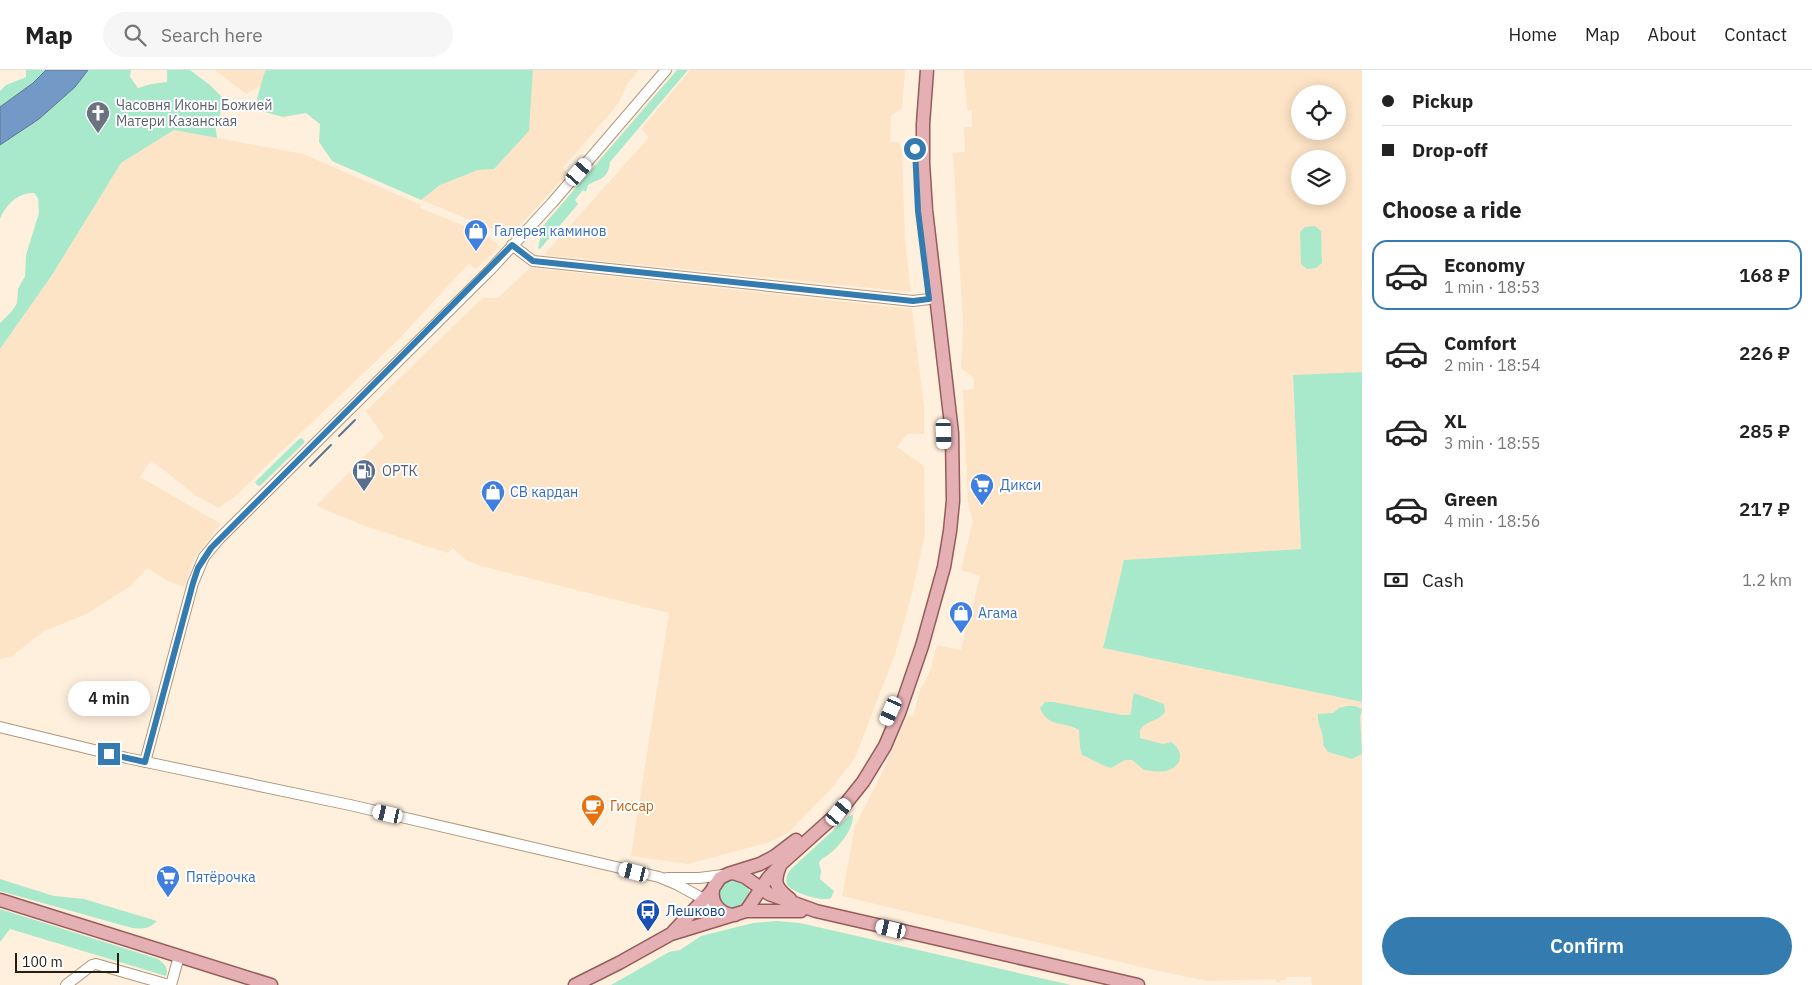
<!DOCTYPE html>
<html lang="en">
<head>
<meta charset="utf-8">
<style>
  :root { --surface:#fff; --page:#f6f6f6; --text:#222; --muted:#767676; --line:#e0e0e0; --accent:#347bb0 }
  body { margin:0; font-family:"IBM Plex Sans",sans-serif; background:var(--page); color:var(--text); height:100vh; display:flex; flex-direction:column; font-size:19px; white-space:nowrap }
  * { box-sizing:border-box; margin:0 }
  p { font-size:16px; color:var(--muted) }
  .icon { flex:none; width:28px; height:28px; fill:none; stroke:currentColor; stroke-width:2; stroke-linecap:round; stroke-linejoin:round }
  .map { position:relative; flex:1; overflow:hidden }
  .details { display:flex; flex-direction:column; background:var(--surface); width:450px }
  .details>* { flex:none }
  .top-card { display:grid; align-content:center; height:110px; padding:0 20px; background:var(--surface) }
  .tools { position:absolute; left:1291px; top:15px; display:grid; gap:10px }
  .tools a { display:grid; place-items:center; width:55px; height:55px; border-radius:50%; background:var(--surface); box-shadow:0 2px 12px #0003; font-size:25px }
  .scale { position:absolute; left:15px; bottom:12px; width:104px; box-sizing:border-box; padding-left:5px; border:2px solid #271e12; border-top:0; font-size:14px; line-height:18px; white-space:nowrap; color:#271e12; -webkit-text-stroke:4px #fff; paint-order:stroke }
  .end { position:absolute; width:22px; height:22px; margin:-11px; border:6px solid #347bb0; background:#fff; box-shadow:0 0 0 2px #fff }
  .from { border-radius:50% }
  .bubble { position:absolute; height:35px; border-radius:18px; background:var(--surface); box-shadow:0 2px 12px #0003; font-size:16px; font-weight:600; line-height:35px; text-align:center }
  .car { position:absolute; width:15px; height:30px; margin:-15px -8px; border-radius:6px; box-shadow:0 0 4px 1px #0007; background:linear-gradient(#fff 24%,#345 0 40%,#fff 0 76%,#345 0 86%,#fff 0) }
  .top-card b { display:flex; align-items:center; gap:18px; height:48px; font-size:19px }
  .top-card b+b { border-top:1px solid var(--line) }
  .top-card i { width:12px; height:12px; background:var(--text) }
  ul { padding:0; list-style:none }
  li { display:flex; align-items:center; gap:15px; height:70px; margin:0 10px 8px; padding:0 10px; border:2px solid transparent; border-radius:15px }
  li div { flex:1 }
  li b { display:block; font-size:19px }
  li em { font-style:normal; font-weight:600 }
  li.active { border-color:var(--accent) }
  li>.icon { width:45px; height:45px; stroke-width:1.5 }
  h2 { padding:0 20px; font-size:22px; line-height:60px }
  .pay { display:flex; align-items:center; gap:12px; height:55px; padding:0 20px; font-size:19px }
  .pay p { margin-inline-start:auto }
  .button { display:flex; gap:10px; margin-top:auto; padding:10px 20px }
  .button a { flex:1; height:58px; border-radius:30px; background:var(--accent); color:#fff; font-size:20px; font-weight:600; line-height:58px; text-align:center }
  header { display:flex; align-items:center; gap:30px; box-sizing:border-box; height:70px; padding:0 25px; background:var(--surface); border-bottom:1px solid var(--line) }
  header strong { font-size:24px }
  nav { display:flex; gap:28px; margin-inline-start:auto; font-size:18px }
  .search { width:350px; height:45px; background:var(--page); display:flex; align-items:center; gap:12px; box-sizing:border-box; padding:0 18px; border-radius:28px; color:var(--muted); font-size:19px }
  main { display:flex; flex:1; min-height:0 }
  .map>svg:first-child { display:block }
</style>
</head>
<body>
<header>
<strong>Map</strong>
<div class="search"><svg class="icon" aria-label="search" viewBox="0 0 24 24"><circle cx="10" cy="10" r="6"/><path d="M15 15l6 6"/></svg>Search here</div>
<nav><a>Home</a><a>Map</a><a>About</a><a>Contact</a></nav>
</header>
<main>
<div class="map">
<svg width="1362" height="915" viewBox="0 0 1362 915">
  <rect width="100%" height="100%" fill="#ffefdd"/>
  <path fill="#fde4c6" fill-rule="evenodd" d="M215 0H288L246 24Z
    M533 0H639L627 14 618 34 563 98 568 103 510 166 421 130 440 115 478 100 494 99 529 61Z
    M690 0H905L902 38 891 46 890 72H898L902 81 905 171 911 222 544 185 649 67 641 59Z
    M964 0H1362V302L1293 306 1301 479 1124 490 1103 578 1362 632V915H1312L1311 907H1286V910H1281V912H1276V909L1208 911 1159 901 842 826 855 756 881 705 908 645 913 646 920 620 929 604 937 575 961 580 966 558 961 557 963 551 969 552 980 506 961 500 973 451 968 434 963 320 974 319V308L961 298 963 254 953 83 965 82 964 57H972V40H967ZM1300 24H1338V61H1300ZM1300 89H1338V126H1300Z
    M174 60 303 84 421 135 420 138 467 157 475 166 481 161 500 176 476 199 469 193 396 272 234 427 219 438 195 425 151 390 140 407 221 454 195 487 184 517 166 510 147 498 132 515 87 544 44 561 12 586 0 589V279L52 205 121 93Z
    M530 198 912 239 924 336V364H907L897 377 924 396 925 464 911 527 895 584 855 688 831 719 789 762 770 772 688 794 631 786 669 543 481 496 466 490 453 478 448 483 365 456 316 436 384 367 366 341 482 228H498Z"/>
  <path fill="#a9e9cb" d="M26 0H46L33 13 0 37V21L6 15 26 7Z
    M88 0H131L130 7 138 18 151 14 167 12V0H190L210 15 222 27 220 46 215 53 217 68 174 60 121 93 52 205 0 279V253L12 241 17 233 18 219 25 206 26 185 39 143 38 128 34 123C18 122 5 136 0 149V75L39 49 75 17Z
    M266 0H533L529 61 494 99 478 100 440 115 421 130 332 91 319 72 320 54 306 43 283 47 254 39 264 4Z
    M677 0H688L610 92C608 110 600 108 588 115L586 122 583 120 575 130 578 134 540 179 538 178 543 156Z
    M1315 156 1321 161 1322 193 1316 198 1307 199 1301 194 1300 162 1305 157Z
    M1362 302V632L1103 578 1124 490 1301 479 1293 305Z
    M302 368 305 372 260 416 257 415 255 412 299 369Z
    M1134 623 1164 634 1165 642C1158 652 1146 650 1140 660V668L1163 674 1171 672C1183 680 1184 694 1169 700 1162 703 1152 701 1144 700L1132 690H1125L1111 698C1101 695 1092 689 1082 685L1080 677 1079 660C1064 651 1048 658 1040 638L1045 632H1053L1122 645H1130C1133 637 1131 631 1134 623Z
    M1347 636H1355L1362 639 1360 647 1362 684 1352 689 1328 682 1323 675C1325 664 1317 656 1318 644L1333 643 1339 638Z
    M853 745C853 760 840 776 828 785 824 788 822 788 819 793L821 801 820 809 834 821 831 828C823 832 791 823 787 814 785 809 788 803 791 799L849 746Z
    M735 807 748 816 750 824 749 832 736 841 728 840 717 828 721 813Z
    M0 809 54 826 84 829 157 851C149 859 143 859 132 858L0 821Z
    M0 839 158 889C164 894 169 897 166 906L10 859 0 872Z
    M777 851 800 853 1071 915H611L669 882 680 880 701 866 753 853Z"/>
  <path fill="#739ac7" stroke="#5c7591" d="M46 0H88L75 17 39 49 0 75V37L33 13Z"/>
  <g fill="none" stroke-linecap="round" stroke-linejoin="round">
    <path stroke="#5c7591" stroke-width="2" d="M339 366 355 350
      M310 396 331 375"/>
    <g stroke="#af977a" stroke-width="12">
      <path id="minor" d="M512 175 533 191 913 231 929 229
        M0 657 127 688 350 735 659 807 678 815 709 832
        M145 692 193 513 204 487 219 469 491 199 552 133 666 0
        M667 808H699L723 805
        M66 915 92 895 96 894 169 915
        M171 915 179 886"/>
    </g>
    <g stroke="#965b5a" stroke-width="15">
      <path id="major" d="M780 796C773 813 776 818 790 829
        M733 803 745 807 769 824 816 841 1138 915
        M714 816C709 831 719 845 735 845
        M0 830 271 915
        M746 841H801
        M673 862 710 823 720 808 728 804 760 794 775 786 796 770
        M575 915 619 893 671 864 746 841 768 808 780 795 839 742 863 712 885 676 899 643 922 576 944 497 950 461 953 431 952 363 926 140 923 93V54L927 0"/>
    </g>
    <use href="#minor" stroke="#fff" stroke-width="10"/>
    <use href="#major" stroke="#e4b0b3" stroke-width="12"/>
  </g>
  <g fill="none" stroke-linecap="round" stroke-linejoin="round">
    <path stroke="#347bb0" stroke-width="6" d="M109 684 145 692 193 513 198 498 211 478 512 175 533 191 913 231 929 229 918 141 915 79"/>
  </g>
  <defs>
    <g id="church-pin" transform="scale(1.25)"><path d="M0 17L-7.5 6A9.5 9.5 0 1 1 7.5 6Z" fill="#6b7280" stroke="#fff"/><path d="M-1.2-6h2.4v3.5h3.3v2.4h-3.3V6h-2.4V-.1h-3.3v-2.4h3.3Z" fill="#fff"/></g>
    <g id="shop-pin" transform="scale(1.25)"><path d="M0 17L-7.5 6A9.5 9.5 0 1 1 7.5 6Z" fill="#3f7fe0" stroke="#fff"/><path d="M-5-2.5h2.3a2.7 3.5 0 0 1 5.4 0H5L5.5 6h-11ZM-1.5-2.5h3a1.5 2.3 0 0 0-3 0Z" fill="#fff"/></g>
    <g id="fuel-pin" transform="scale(1.25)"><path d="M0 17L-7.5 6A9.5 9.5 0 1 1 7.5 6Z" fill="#5c6f8a" stroke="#fff"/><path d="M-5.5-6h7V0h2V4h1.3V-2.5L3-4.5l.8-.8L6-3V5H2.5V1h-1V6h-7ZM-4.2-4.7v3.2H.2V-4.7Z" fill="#fff"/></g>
    <g id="supermarket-pin" transform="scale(1.25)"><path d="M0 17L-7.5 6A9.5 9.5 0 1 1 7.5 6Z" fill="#3f7fe0" stroke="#fff"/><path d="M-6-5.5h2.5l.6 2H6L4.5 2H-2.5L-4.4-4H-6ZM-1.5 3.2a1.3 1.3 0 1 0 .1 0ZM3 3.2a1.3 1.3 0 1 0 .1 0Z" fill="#fff"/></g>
    <g id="cafe-pin" transform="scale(1.25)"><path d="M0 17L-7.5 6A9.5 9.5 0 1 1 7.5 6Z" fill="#e8710a" stroke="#fff"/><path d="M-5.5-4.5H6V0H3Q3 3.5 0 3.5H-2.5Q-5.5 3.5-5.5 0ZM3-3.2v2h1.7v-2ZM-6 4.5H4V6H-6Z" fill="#fff"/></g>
    <g id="bus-pin" transform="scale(1.25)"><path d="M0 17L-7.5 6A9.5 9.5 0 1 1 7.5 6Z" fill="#1a4fb4" stroke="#fff"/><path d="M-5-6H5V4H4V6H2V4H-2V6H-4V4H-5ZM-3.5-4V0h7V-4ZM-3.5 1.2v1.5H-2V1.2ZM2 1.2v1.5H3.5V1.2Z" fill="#fff"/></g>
  </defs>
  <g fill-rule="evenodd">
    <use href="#church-pin" x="98" y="43"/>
    <use href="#shop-pin" x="476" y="161"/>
    <use href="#fuel-pin" x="364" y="401"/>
    <use href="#supermarket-pin" x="982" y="415"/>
    <use href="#shop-pin" x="493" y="422"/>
    <use href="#shop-pin" x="961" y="543"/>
    <use href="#cafe-pin" x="593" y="736"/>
    <use href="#supermarket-pin" x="168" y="807"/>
    <use href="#bus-pin" x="648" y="841"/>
  </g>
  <g text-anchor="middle" stroke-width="4" stroke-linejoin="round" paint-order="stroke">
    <g font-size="14" fill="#5b616d" stroke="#fff" text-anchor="start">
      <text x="116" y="40">Часовня Иконы Божией<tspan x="116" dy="16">Матери Казанская</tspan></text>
    </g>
    <g font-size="14" fill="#366cbe" stroke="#fff" text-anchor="start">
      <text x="494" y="166">Галерея каминов</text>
      <text x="1000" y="420">Дикси</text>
      <text x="510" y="427">СВ кардан</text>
      <text x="978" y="548">Агама</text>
      <text x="186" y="812">Пятёрочка</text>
    </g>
    <g font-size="14" fill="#4e5e75" stroke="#fff" text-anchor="start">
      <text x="382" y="406">ОРТК</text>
    </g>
    <g font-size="14" fill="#c56008" stroke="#fff" text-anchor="start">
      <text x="610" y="741">Гиссар</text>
    </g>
    <g font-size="14" fill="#164399" stroke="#fff" text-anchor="start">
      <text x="666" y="846">Лешково</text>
    </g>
  </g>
</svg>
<div class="tools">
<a><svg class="icon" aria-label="locate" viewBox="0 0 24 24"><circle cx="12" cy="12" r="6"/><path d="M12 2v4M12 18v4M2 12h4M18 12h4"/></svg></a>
<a><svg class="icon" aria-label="layers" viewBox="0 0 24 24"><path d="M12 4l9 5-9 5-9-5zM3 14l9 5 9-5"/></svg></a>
</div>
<div class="scale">100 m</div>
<i class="end from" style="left:915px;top:79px"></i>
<i class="end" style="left:109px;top:684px"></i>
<div class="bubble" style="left:68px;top:611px;width:82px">4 min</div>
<i class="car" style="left:579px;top:102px;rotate:41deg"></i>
<i class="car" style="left:944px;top:364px;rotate:178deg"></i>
<i class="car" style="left:891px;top:641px;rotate:204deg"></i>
<i class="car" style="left:839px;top:742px;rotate:40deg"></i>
<i class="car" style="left:388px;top:744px;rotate:283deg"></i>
<i class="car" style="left:634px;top:802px;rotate:284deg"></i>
<i class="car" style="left:891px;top:859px;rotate:283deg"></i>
</div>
<section class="details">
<div class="top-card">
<b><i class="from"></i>Pickup</b>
<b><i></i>Drop-off</b>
</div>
<h2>Choose a ride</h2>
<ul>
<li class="active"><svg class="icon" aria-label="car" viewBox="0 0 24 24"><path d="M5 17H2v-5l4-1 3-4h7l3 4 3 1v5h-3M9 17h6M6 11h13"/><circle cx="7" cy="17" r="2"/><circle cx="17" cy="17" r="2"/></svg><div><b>Economy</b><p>1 min · 18:53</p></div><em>168 ₽</em></li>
<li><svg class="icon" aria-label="car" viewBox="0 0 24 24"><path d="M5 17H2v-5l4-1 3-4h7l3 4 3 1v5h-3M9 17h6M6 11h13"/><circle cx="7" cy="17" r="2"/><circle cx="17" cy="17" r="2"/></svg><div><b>Comfort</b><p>2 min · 18:54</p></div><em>226 ₽</em></li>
<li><svg class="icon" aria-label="car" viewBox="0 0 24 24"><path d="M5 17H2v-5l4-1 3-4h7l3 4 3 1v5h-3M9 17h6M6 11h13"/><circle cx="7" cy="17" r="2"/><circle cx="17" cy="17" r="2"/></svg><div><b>XL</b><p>3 min · 18:55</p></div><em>285 ₽</em></li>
<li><svg class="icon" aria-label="car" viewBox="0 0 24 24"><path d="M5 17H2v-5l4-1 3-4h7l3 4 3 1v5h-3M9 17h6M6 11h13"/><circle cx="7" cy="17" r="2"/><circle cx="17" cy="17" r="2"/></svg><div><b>Green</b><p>4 min · 18:56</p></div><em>217 ₽</em></li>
</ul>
<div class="pay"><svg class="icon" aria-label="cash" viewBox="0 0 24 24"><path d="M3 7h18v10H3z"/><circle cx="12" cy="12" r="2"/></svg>Cash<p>1.2 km</p></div>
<div class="button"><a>Confirm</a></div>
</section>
</main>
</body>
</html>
